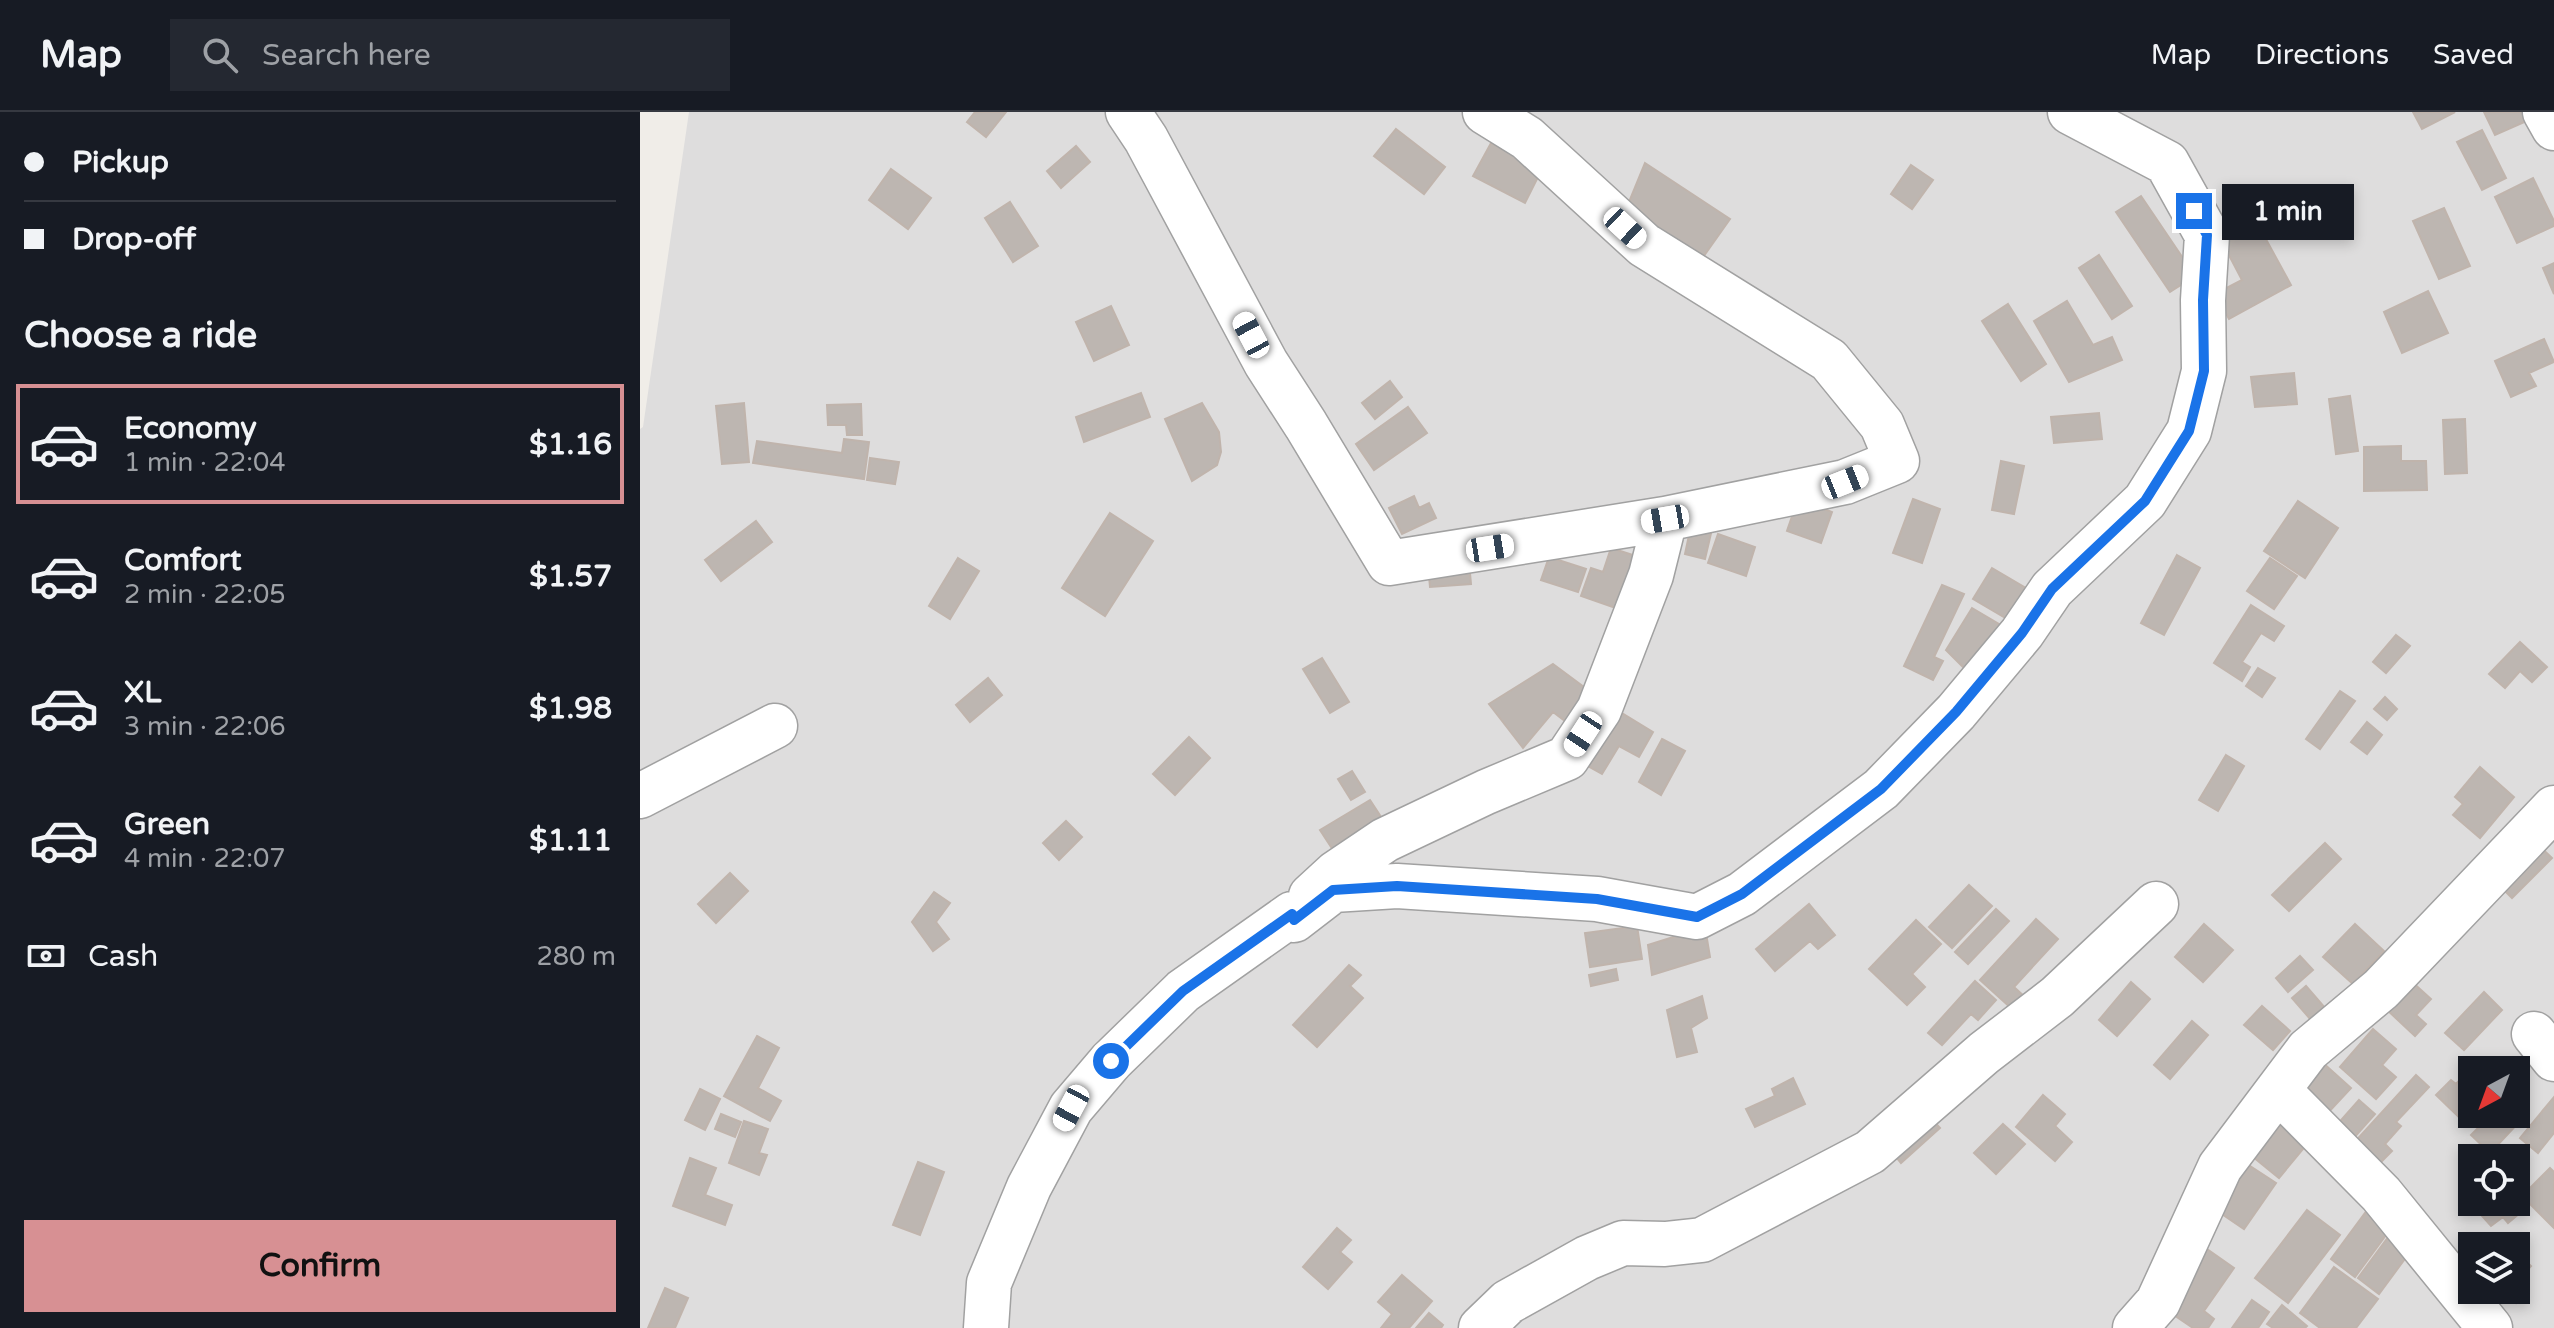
<!DOCTYPE html>
<html lang="en">
<head>
<meta charset="utf-8">
<style>
  :root { --surface:#171b24; --page:#242831; --text:#f1f3f6; --muted:#9ea1a6; --line:#363941; --accent:#d79093 }
  body { margin:0; font-family:"Varela Round",sans-serif; background:var(--page); color:var(--text); height:100vh; display:flex; flex-direction:column; font-size:30px; white-space:nowrap }
  * { box-sizing:border-box; margin:0 }
  p { font-size:26px; color:var(--muted) }
  .icon { flex:none; width:44px; height:44px; fill:none; stroke:currentColor; stroke-width:2; stroke-linecap:round; stroke-linejoin:round }
  .map { position:relative; flex:1; overflow:hidden }
  .side { display:flex; flex-direction:column; background:var(--surface); width:640px }
  .side>* { flex:none }
  .guide { display:grid; align-content:center; height:176px; padding:0 24px; background:var(--surface) }
  .needle { width:52px; rotate:221deg }
  .tools { position:absolute; left:1818px; top:944px; display:grid; gap:16px }
  .tools a { display:grid; place-items:center; width:72px; height:72px; border-radius:0px; background:var(--surface); box-shadow:0 4px 12px #0003; font-size:40px }
  .end { position:absolute; width:36px; height:36px; margin:-18px; border:10px solid #1a73e8; background:#fff; box-shadow:0 0 0 4px #fff }
  .from { border-radius:50% }
  .bubble { position:absolute; height:56px; border-radius:0px; background:var(--surface); box-shadow:0 4px 12px #0003; font-size:26px; font-weight:700; line-height:56px; text-align:center }
  .car { position:absolute; width:24px; height:48px; margin:-24px -12px; border-radius:10px; box-shadow:0 0 6px 2px #0007; background:linear-gradient(#fff 24%,#345 0 40%,#fff 0 76%,#345 0 86%,#fff 0) }
  .guide b { display:flex; align-items:center; gap:28px; height:76px; font-size:30px }
  .guide b+b { border-top:2px solid var(--line) }
  .guide i { width:20px; height:20px; background:var(--text) }
  ul { padding:0; list-style:none }
  li { display:flex; align-items:center; gap:24px; height:120px; margin:0 16px 12px; padding:0 8px; border:4px solid transparent; border-radius:0px }
  li div { flex:1 }
  li b { display:block; font-size:30px }
  li em { font-style:normal; font-weight:700 }
  li.selected { border-color:var(--accent) }
  li>.icon { width:72px; height:72px; stroke-width:1.5 }
  h2 { padding:0 24px; font-size:36px; line-height:96px }
  .pay { display:flex; align-items:center; gap:20px; height:88px; padding:0 24px; font-size:30px }
  .pay p { margin-inline-start:auto }
  .button { display:flex; gap:16px; margin-top:auto; padding:16px 24px }
  .button a { flex:1; height:92px; border-radius:0px; background:var(--accent); color:#111; font-size:32px; font-weight:700; line-height:92px; text-align:center }
  header { display:flex; align-items:center; gap:48px; box-sizing:border-box; height:112px; padding:0 40px; background:var(--surface); border-bottom:2px solid var(--line) }
  header strong { font-size:38px }
  nav { display:flex; gap:44px; margin-inline-start:auto; font-size:28px }
  .search { width:560px; height:72px; background:var(--page); display:flex; align-items:center; gap:20px; box-sizing:border-box; padding:0 28px; border-radius:0px; color:var(--muted); font-size:30px }
  main { display:flex; flex:1; min-height:0 }
  .map>svg:first-child { display:block }
</style>
</head>
<body>
<header>
<strong>Map</strong>
<div class="search"><svg class="icon" aria-label="search" viewBox="0 0 24 24"><circle cx="10" cy="10" r="6"/><path d="M15 15l6 6"/></svg>Search here</div>
<nav><a>Map</a><a>Directions</a><a>Saved</a></nav>
</header>
<main>
<section class="side">
<div class="guide">
<b><i class="from"></i>Pickup</b>
<b><i></i>Drop-off</b>
</div>
<h2>Choose a ride</h2>
<ul>
<li class="selected"><svg class="icon" aria-label="car" viewBox="0 0 24 24"><path d="M5 17H2v-5l4-1 3-4h7l3 4 3 1v5h-3M9 17h6M6 11h13"/><circle cx="7" cy="17" r="2"/><circle cx="17" cy="17" r="2"/></svg><div><b>Economy</b><p>1 min · 22:04</p></div><em>$1.16</em></li>
<li><svg class="icon" aria-label="car" viewBox="0 0 24 24"><path d="M5 17H2v-5l4-1 3-4h7l3 4 3 1v5h-3M9 17h6M6 11h13"/><circle cx="7" cy="17" r="2"/><circle cx="17" cy="17" r="2"/></svg><div><b>Comfort</b><p>2 min · 22:05</p></div><em>$1.57</em></li>
<li><svg class="icon" aria-label="car" viewBox="0 0 24 24"><path d="M5 17H2v-5l4-1 3-4h7l3 4 3 1v5h-3M9 17h6M6 11h13"/><circle cx="7" cy="17" r="2"/><circle cx="17" cy="17" r="2"/></svg><div><b>XL</b><p>3 min · 22:06</p></div><em>$1.98</em></li>
<li><svg class="icon" aria-label="car" viewBox="0 0 24 24"><path d="M5 17H2v-5l4-1 3-4h7l3 4 3 1v5h-3M9 17h6M6 11h13"/><circle cx="7" cy="17" r="2"/><circle cx="17" cy="17" r="2"/></svg><div><b>Green</b><p>4 min · 22:07</p></div><em>$1.11</em></li>
</ul>
<div class="pay"><svg class="icon" aria-label="cash" viewBox="0 0 24 24"><path d="M3 7h18v10H3z"/><circle cx="12" cy="12" r="2"/></svg>Cash<p>280 m</p></div>
<div class="button"><a>Confirm</a></div>
</section>
<div class="map">
<svg width="1914" height="1216" viewBox="0 0 1914 1216">
  <rect width="100%" height="100%" fill="#f0ede8"/>
  <path fill="#dedddd" fill-rule="evenodd" d="M49 0H1914V1216H0V317L3 315ZM1832 958H1876V1002H1832ZM1832 1046H1876V1090H1832ZM1832 1134H1876V1178H1832Z"/>
  <path fill="#bdb6b1" stroke="#c0b4ac" stroke-width="2" d="M335 0H366L346 25 327 10Z
    M1773 0H1815L1782 17Z
    M1844 0H1896L1898 4 1855 23Z
    M756 17 805 55 784 82 734 44Z
    M1842 18 1866 66 1842 78 1817 30Z
    M851 31 902 57 885 91 833 64Z
    M436 34 450 50 421 76 407 59Z
    M1005 51 1090 107 1061 148 987 95Z
    M1271 53 1293 68 1272 97 1251 82Z
    M251 57 291 86 268 117 229 88Z
    M1893 66 1914 109V114L1877 131 1855 85Z
    M1501 84 1555 164 1530 180 1476 100Z
    M370 90 398 134 373 150 345 106Z
    M1804 96 1830 154 1799 167 1773 109Z
    M1616 109 1651 173 1589 207 1575 182 1602 168 1581 128Z
    M1459 143 1492 194 1472 207 1439 156Z
    M1914 151V182L1903 156Z
    M1788 179 1808 221 1762 241 1744 200Z
    M1427 189 1453 233 1472 225 1482 248 1429 270 1394 209Z
    M1368 192 1406 252 1381 269 1342 209Z
    M471 194 489 233 454 249 436 210Z
    M1904 227 1914 250 1889 261 1896 274 1871 285 1855 249Z
    M1654 261 1657 292 1615 295 1611 265Z
    M750 269 762 285 735 307 722 291Z
    M501 281 510 305 444 330 436 305Z
    M1710 284 1718 339 1696 342 1689 287Z
    M104 291 109 350 82 352 76 294Z
    M562 291 579 320 581 340 577 353 552 369 525 307Z
    M221 292 222 323H207L206 313H188L187 293Z
    M768 295 787 321 734 358 716 332Z
    M1459 301 1462 327 1414 331 1411 305Z
    M1825 307 1827 361 1805 362 1803 308Z
    M204 327 229 330 224 367 113 351 117 329 202 341Z
    M1761 334V349H1786L1787 378 1724 379V335Z
    M230 346 259 350 255 372 227 368Z
    M1361 349 1384 354 1374 402 1352 398Z
    M774 384 779 396 789 391 796 406 762 422 749 396Z
    M1158 387 1192 400 1181 431 1147 419Z
    M1273 387 1300 397 1282 451 1253 441Z
    M1658 389 1698 416 1665 466 1624 439Z
    M1055 395 1076 400 1065 447 1045 442Z
    M470 401 513 429 465 504 422 476Z
    M116 409 132 430 81 469 65 448Z
    M1078 422 1115 435 1106 464 1068 451Z
    M971 436 1005 447 987 500 941 484 951 456 963 460Z
    M1537 443 1560 456 1524 523 1501 511Z
    M909 445 946 457 938 480 901 468Z
    M318 446 339 459 310 507 289 494Z
    M1630 446 1657 464 1634 497 1607 479Z
    M829 450 831 472 790 475 788 453Z
    M1352 456 1386 476 1367 507 1333 487Z
    M1302 473 1324 482 1294 545 1303 549 1293 568 1264 554Z
    M1611 493 1644 514 1634 529 1621 521 1602 550 1610 555 1602 569 1574 551Z
    M1332 496 1364 515 1325 557 1306 538Z
    M1756 523 1770 534 1746 561 1733 550Z
    M1880 530 1907 555 1892 570 1880 559 1865 576 1849 562Z
    M682 546 709 590 690 601 663 557Z
    M913 552 952 581 929 612 913 600 883 636 849 592Z
    M1618 556 1635 566 1622 585 1606 574Z
    M348 566 362 583 330 610 316 593Z
    M1700 579 1715 589 1680 637 1666 627Z
    M1745 585 1757 597 1747 608 1734 597Z
    M977 598 1013 620 999 645 979 634 962 662 944 652Z
    M1727 610 1742 623 1727 642 1711 630Z
    M549 625 570 646 535 683 513 662Z
    M1022 627 1045 639 1021 683 999 670Z
    M1586 643 1604 654 1578 699 1559 688Z
    M1840 655 1874 685 1840 726 1813 703 1823 692 1815 685Z
    M712 659 725 680 711 688 698 667Z
    M730 688 743 708 693 738 680 718Z
    M426 709 442 725 419 748 403 731Z
    M1895 730 1912 746 1872 786 1856 770Z
    M1685 731 1701 747 1649 799 1632 783Z
    M90 761 108 779 76 811 58 792Z
    M1329 773 1352 794 1312 836 1289 815Z
    M294 780 310 791 296 810 309 827 293 839 272 810Z
    M1169 792 1195 823 1178 837 1170 829 1135 859 1116 837Z
    M1356 797 1369 809 1328 852 1315 840Z
    M1396 807 1418 827 1374 875 1386 886 1373 898 1340 868Z
    M1276 808 1301 832 1272 862 1285 875 1267 893 1229 857Z
    M1564 812 1593 838 1563 870 1535 845Z
    M1715 812 1744 839 1713 872 1683 845Z
    M997 814 1002 847 950 855 945 821Z
    M1065 815 1070 845 1012 863 1008 833Z
    M1660 844 1673 858 1648 880 1636 866Z
    M709 853 721 863 710 874 723 886 677 935 653 913Z
    M976 857 978 868 951 874 949 863Z
    M1770 868 1791 887 1776 903 1786 912 1775 924 1745 896Z
    M1335 869 1356 888 1338 908 1331 902 1302 933 1288 921Z
    M1491 870 1510 887 1477 924 1459 908Z
    M1666 874 1685 896 1671 908 1652 886Z
    M1844 880 1862 898 1824 938 1805 921Z
    M1062 884 1067 906 1051 916 1057 940 1037 945 1027 898Z
    M1622 894 1650 919 1633 938 1604 913Z
    M1552 909 1568 923 1530 967 1514 953Z
    M1733 917 1756 937 1742 953 1756 965 1736 987 1700 955Z
    M117 924 139 936 118 976 141 989 130 1009 84 984Z
    M1682 950 1711 976 1684 1005 1655 979Z
    M1829 958 1832 961V978L1827 983 1832 987V998L1822 1008 1796 983 1811 968 1816 972Z
    M1776 963 1789 975 1756 1010 1761 1014 1745 1032 1752 1039 1736 1055 1712 1033Z
    M1153 966 1165 992 1115 1015 1106 997 1135 984 1132 977Z
    M60 977 80 987 65 1018 45 1008Z
    M1403 983 1425 1002 1415 1014 1432 1030 1415 1049 1376 1015Z
    M1914 985V1021L1898 1041 1880 1026Z
    M1719 988 1735 1002 1711 1029 1695 1015Z
    M1286 1001 1300 1016 1261 1051 1248 1035Z
    M1876 1001 1882 1007 1850 1041 1831 1023 1852 1002Z
    M81 1002 101 1010 95 1025 75 1017Z
    M1645 1003 1672 1026 1639 1066 1612 1044Z
    M104 1009 128 1017 119 1041 127 1043 119 1063 89 1051Z
    M1363 1012 1385 1032 1356 1062 1334 1041Z
    M50 1046 76 1056 65 1083 92 1093 85 1113 33 1094Z
    M278 1050 304 1060 280 1123 253 1113Z
    M1604 1050 1636 1071 1604 1117 1573 1096Z
    M1910 1056 1914 1060V1116L1882 1084Z
    M1832 1081V1090H1876V1085L1886 1096 1868 1111 1863 1105 1851 1114 1826 1086Z
    M1728 1097 1752 1115 1715 1165 1691 1147Z
    M1667 1098 1700 1123 1648 1191 1615 1166Z
    M697 1116 711 1128 700 1140 712 1150 688 1177 663 1155Z
    M1749 1124 1770 1140 1739 1182 1718 1166Z
    M1567 1137 1594 1156 1564 1199 1574 1207 1568 1216H1553L1525 1197Z
    M1876 1140 1891 1154 1879 1168 1888 1177 1876 1191 1866 1183 1851 1199 1836 1178H1876Z
    M1694 1155 1738 1187 1716 1216H1680L1660 1201Z
    M762 1163 792 1189 769 1216H741L752 1202 738 1190Z
    M25 1176 48 1186 35 1216H8Z
    M1612 1188 1629 1200 1618 1216H1592Z
    M1642 1193 1667 1214 1665 1216H1633L1627 1212Z
    M789 1201 803 1213 801 1216H776Z"/>
  <g fill="none" stroke-linecap="round" stroke-linejoin="round">
    <g stroke="#a1a1a1" stroke-width="47">
      <path id="minor" d="M488 0 506 27 626 251 666 313 749 451 1025 407
        M1905 0 1914 16
        M0 684 135 614
        M671 784 696 761 745 728 846 680 927 646 959 598 1011 463 1025 407 1205 370 1257 349 1242 313 1189 248 1004 133 887 26 845 0
        M1894 922 1914 947
        M1638 978 1741 1082 1850 1216
        M346 1216 349 1171 389 1075 431 996 471 949 543 879 652 802 654 808 693 778 757 774 957 787 1057 805 1102 782 1241 677 1316 600 1382 521 1412 477 1505 389 1549 319 1564 259 1563 188 1567 123 1527 51 1430 0
        M841 1216 868 1190 947 1146 983 1131 1025 1132 1062 1128 1230 1040 1344 941 1417 885 1516 792
        M1495 1216 1518 1190 1580 1055 1668 938 1741 877 1914 696"/>
    </g>
    <use href="#minor" stroke="#fff" stroke-width="44"/>
  </g>
  <g fill="none" stroke-linecap="round" stroke-linejoin="round">
    <path stroke="#1a73e8" stroke-width="10" d="M471 949 543 879 652 802 654 808 693 778 757 774 957 787 1057 805 1102 782 1241 677 1316 600 1382 521 1412 477 1505 389 1549 319 1564 259 1563 188 1567 123 1554 99"/>
  </g>
</svg>
<div class="tools">
<a><svg class="needle" viewBox="-14 -14 28 28"><path d="M0-13l5 13h-10z" fill="#e53935"/><path d="M0 13l5-13h-10z" fill="#9ea1a6"/></svg></a>
<a><svg class="icon" aria-label="locate" viewBox="0 0 24 24"><circle cx="12" cy="12" r="6"/><path d="M12 2v4M12 18v4M2 12h4M18 12h4"/></svg></a>
<a><svg class="icon" aria-label="layers" viewBox="0 0 24 24"><path d="M12 4l9 5-9 5-9-5zM3 14l9 5 9-5"/></svg></a>
</div>
<i class="end from" style="left:471px;top:949px"></i>
<i class="end" style="left:1554px;top:99px"></i>
<div class="bubble" style="left:1582px;top:72px;width:132px">1 min</div>
<i class="car" style="left:985px;top:116px;rotate:133deg"></i>
<i class="car" style="left:611px;top:223px;rotate:332deg"></i>
<i class="car" style="left:1205px;top:370px;rotate:68deg"></i>
<i class="car" style="left:1025px;top:407px;rotate:260deg"></i>
<i class="car" style="left:850px;top:436px;rotate:81deg"></i>
<i class="car" style="left:943px;top:622px;rotate:213deg"></i>
<i class="car" style="left:431px;top:996px;rotate:208deg"></i>
</div>
</main>
</body>
</html>
